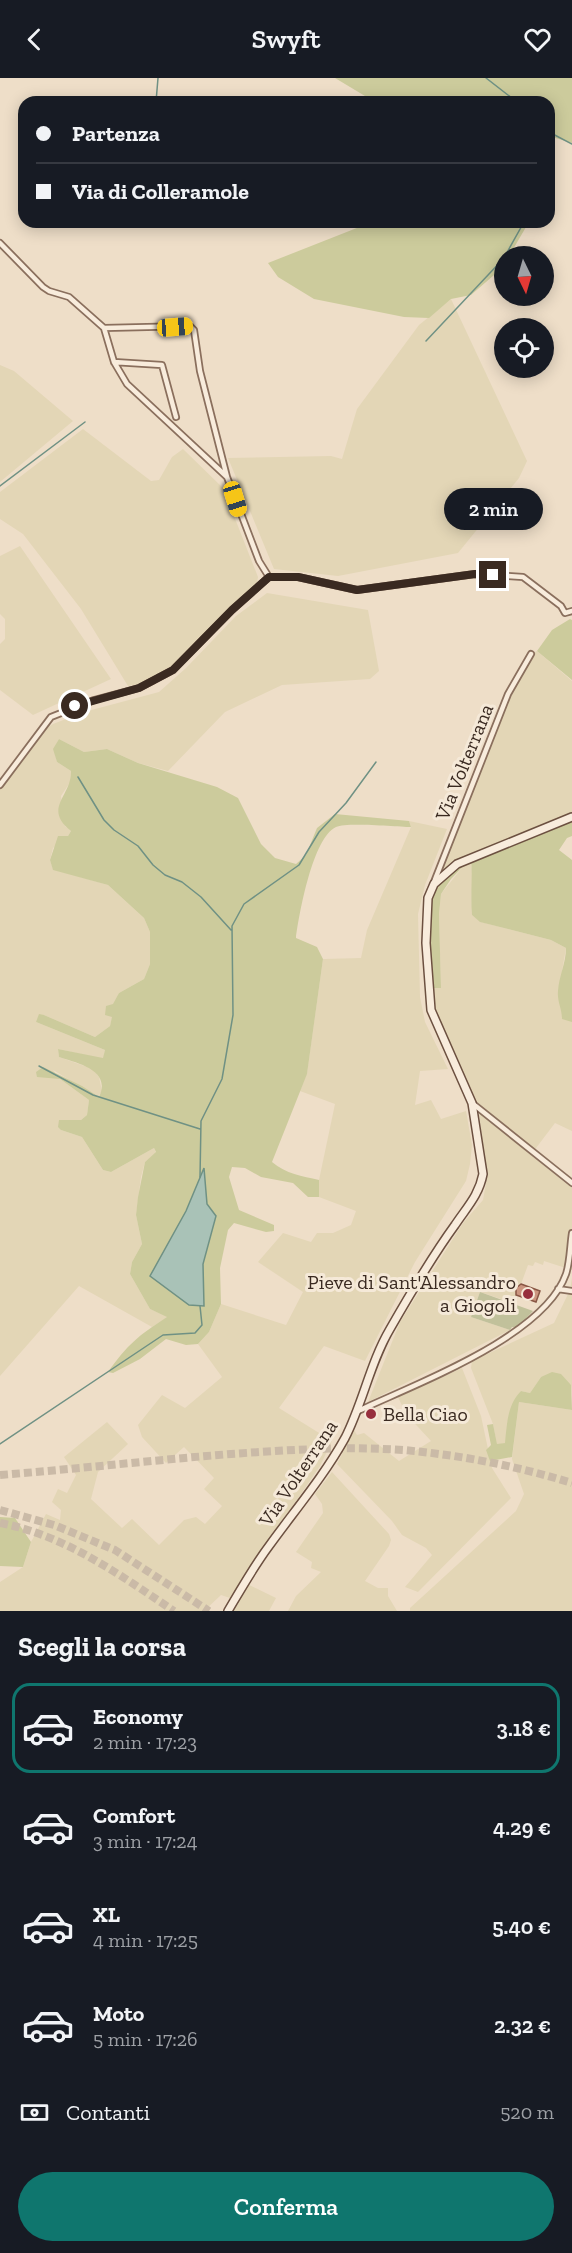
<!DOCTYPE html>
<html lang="it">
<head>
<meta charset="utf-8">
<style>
  :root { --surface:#171b24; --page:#20242c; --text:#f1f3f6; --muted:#9ea1a6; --line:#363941; --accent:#0f766e }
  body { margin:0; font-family:"Zilla Slab",serif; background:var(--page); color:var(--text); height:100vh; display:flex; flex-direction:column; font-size:22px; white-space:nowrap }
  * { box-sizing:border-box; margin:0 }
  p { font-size:20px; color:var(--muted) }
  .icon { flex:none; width:33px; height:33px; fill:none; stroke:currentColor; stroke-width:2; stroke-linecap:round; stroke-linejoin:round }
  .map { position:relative; height:1533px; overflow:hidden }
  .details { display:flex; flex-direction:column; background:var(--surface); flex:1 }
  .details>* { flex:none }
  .banner { position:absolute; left:18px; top:18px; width:537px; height:132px; border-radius:18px; box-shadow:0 3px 15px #0003; display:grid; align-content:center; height:132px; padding:0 18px; background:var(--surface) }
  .needle { width:39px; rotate:175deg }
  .fabs { position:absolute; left:494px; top:168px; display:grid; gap:12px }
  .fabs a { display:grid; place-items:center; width:60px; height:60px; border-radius:50%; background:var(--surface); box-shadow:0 3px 15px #0003; font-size:30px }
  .end { position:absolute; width:27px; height:27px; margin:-14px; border:8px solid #3a2a21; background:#fff; box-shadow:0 0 0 3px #fff }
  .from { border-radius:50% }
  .bubble { position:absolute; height:42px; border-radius:21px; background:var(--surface); box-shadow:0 3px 15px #0003; font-size:20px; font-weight:600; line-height:42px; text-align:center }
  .car { position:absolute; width:18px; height:36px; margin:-18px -9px; border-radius:8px; box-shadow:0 0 4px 2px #0007; background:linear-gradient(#f5c518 24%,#345 0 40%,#f5c518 0 76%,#345 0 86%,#f5c518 0) }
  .banner b { display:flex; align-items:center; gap:21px; height:57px; font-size:22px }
  .banner b+b { border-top:2px solid var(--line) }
  .banner i { width:15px; height:15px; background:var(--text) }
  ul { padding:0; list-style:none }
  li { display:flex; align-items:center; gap:18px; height:90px; margin:0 12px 9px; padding:0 6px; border:3px solid transparent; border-radius:18px }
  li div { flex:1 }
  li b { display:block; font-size:22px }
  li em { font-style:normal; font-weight:600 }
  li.current { border-color:var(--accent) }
  li>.icon { width:54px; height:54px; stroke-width:1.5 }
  h2 { padding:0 18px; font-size:27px; line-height:72px }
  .pay { display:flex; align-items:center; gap:15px; height:66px; padding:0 18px; font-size:22px }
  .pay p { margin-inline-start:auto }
  .action { display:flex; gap:12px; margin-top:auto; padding:12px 18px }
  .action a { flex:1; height:69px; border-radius:36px; background:var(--accent); color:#fff; font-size:24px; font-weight:600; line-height:69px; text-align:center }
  header { display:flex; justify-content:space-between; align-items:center; height:78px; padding:0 18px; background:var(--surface); font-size:27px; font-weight:600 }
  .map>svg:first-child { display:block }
</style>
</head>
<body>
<header><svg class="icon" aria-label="back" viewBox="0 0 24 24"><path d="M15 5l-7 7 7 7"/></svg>Swyft<svg class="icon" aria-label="heart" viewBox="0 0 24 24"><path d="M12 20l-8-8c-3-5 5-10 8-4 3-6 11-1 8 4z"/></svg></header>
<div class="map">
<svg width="572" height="1533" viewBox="0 0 572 1533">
  <rect width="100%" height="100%" fill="#eedec8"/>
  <path fill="#e3d6b6" d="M451 221 527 383 519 400 458 475 338 498 274 491 228 380 331 378 342 381 357 331 419 247Z
    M0 287 14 293 73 343 0 404Z
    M83 351 151 403 159 402 172 379 183 371 223 410 258 499 256 510 229 532 171 590 144 605 128 608 81 531 23 456 0 441V414Z
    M20 468 111 601 33 637 0 612V566L5 561V541L0 536V478Z
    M267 515 368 532 379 593 370 601 282 607 225 634 168 693 138 685 107 671 84 674 59 661 54 671 57 684 71 693V703L61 718 65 748 71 753 68 758 53 770 50 782 53 791 108 807 144 840 150 854V886L144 901 119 915 110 948 95 959 44 937 36 944 105 972 104 981 58 971 59 979 93 991 99 999 102 1013 98 1019 53 992 60 1001 89 1022 87 1037 81 1042H60L61 1052 82 1059 103 1092 111 1094 154 1070 156 1075 145 1084 141 1099 136 1137 142 1166 132 1184 130 1196 150 1231 168 1239 152 1249 79 1208 0 1298V707L37 656 53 646 84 634 159 614 186 590 236 538Z
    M537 573 572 603V739L471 779 473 803 471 821 472 837 481 844 551 862 566 870 562 893 572 943V941V1053L555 1045 533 1074 472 1025 435 947 428 910H441L439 836 441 816 469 781 434 806 508 616 531 576Z
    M409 743 447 751 425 807 418 836 420 919 425 944 448 991 420 993 415 1027 431 1022 441 1041 466 1033 472 1067 470 1086 466 1103 415 1184 365 1283 324 1268 279 1330 332 1363 320 1388 230 1520 221 1517 204 1533H0V1504L23 1489 31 1464 46 1436 60 1442 61 1432 52 1424 58 1411 67 1415 76 1397 64 1379 107 1344 128 1366 98 1394 91 1421 122 1450 132 1441 159 1467 184 1442 196 1439 205 1446 222 1428 204 1411 214 1400 184 1369 166 1385 142 1359 138 1347 162 1317 185 1330 222 1299 198 1266 209 1254 221 1226 286 1247 303 1214 258 1184 283 1155 311 1164 317 1155H333L351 1147 356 1133 319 1119V1102L335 1026 300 1013 307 995 323 881 361 880 367 852 411 749Z
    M479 1035 568 1107 572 1102V1192L544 1183 543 1187 535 1184 533 1188 528 1187 521 1206 516 1210 517 1214 513 1225 480 1214 471 1239 510 1252 368 1324 400 1244 463 1145 483 1122 487 1100Z
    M572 1200V1317L571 1307 541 1299 530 1315 521 1313 507 1345 506 1365 497 1367 493 1346 471 1290 472 1283 554 1245 570 1212Z
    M462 1290 481 1338 492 1390 511 1420 418 1514 405 1509 432 1477 426 1470 402 1457 392 1443 337 1386 354 1352 357 1357 364 1355 399 1383 431 1363 406 1336 398 1319Z
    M519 1324 572 1332V1533H410V1530L516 1433 524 1416 512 1381Z
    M332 1394 389 1456 391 1462 389 1468 365 1503 378 1510H388V1518L397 1533H288L296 1518 321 1494 311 1490 312 1484 296 1474 323 1435 322 1426 315 1416Z
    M245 1505 276 1520 269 1533H228Z"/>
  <path fill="#cccb9c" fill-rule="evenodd" d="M335 0H572V65L549 58V24H375Z
    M372 144H529L509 178H504L501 191 471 217 451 221 429 240 404 239 314 221 278 199 268 185Z
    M570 541 572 542V602L537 573 552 552Z
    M59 661 84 674 107 671 138 685 217 709 238 720 261 766 275 780 296 786 306 777 317 750 335 736 409 743 411 749C396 749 347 744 336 749 313 759 299 836 296 860L317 869 323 881 307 996 272 1084C286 1096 302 1098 319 1102V1119H308L293 1105 261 1099 245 1090 232 1089 229 1099 239 1132 274 1147V1153L266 1154 234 1145 228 1152 220 1190 221 1226 209 1254 198 1266 186 1267 166 1261 140 1281 113 1295 108 1294C128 1266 138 1258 167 1239L150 1231 130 1196 132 1184 142 1166 136 1137 138 1119 145 1084 156 1074 154 1070 111 1094 103 1092 82 1059 61 1052 58 1049 59 1042H81L87 1037 89 1022 60 1001 37 999 36 994 43 989 82 1008 99 1019C112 992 77 985 59 979L58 971 103 980 105 972 36 944 39 936 44 937 95 959 110 948 112 939 105 937 106 928 113 926 119 915 144 901 150 886V854L144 840 108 807 53 792 50 782 58 758H68L71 753C42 730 72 718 71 693L57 684 53 671ZM204 1091 207 1126 216 1138 203 1186 204 1228 189 1226 151 1199 186 1133Z
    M572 739V758L567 760 559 772 572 782V944L562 941C562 931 557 923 558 913 559 898 566 885 566 870L551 862 480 844 472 837C470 818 473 799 471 780L451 801 441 816 439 836 441 910H428C426 881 420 845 429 817 441 780 536 754 572 739Z
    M552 1294 561 1296 571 1307 572 1332 519 1324 512 1379 490 1383 486 1372 491 1367 487 1347 493 1346 497 1366 505 1365C507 1347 507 1327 521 1313L530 1315 541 1299Z
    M0 1439 15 1440 31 1464 23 1489 0 1488Z"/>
  <path fill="#c1c19b" d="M480 1214 533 1233 517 1250 512 1249 510 1252 471 1239Z"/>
  <path fill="#a9c2b7" stroke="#6f9184" stroke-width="1.5" d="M204 1090 207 1126 216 1138 203 1186 204 1228 189 1227 150 1198 186 1133Z"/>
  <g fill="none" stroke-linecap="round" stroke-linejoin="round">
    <path stroke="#6f9184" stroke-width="1.5" d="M486 0 517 24
      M156 24 158 0
      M549 54 572 66
      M505 178 524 144
      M426 263 504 180
      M0 408 85 344
      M78 699 104 742 114 752 138 768 153 787 165 797 182 804 201 819 231 852
      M39 988 93 1017 200 1051
      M200 1099 201 1043 222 1001 233 937 232 848 244 826 299 787 319 754 346 725 376 684
      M0 1366 163 1257 195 1255 202 1247 200 1228"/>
  </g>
  <path fill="#cb957f" stroke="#885644" stroke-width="1.5" d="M521 1206 540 1213 536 1224 516 1217V1210Z"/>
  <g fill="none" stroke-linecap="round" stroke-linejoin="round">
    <path stroke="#cabaa7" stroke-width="8" stroke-dasharray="8 4" stroke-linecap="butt" d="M0 1397C77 1391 154 1382 231 1376 288 1372 345 1368 403 1372 460 1377 517 1388 572 1405
      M0 1432 54 1447 115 1472 209 1533
      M0 1445C65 1457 120 1497 174 1533"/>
    <g stroke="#8a6f5d" stroke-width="8">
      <path id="minor" d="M0 165 43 209 49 213 69 219 104 250 114 284 127 306 227 399 259 483 269 499
        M104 250 190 248 194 252 200 293 227 399
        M114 284 162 287 176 339
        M269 499H298L357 512 475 496 523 499 561 528 565 535 572 533
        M0 707 51 639 94 622 139 610 173 592 232 532 269 499
        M434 804 508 616 531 576
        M472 1025 572 1105
        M558 1211 572 1213
        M358 1333C415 1306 544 1259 566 1196 570 1184 570 1168 572 1155"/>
    </g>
    <g stroke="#6c5040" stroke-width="10">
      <path id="secondary" d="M228 1533C241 1511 254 1488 269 1468 295 1432 324 1398 345 1360 363 1325 370 1285 390 1251 410 1216 431 1180 455 1147 467 1129 479 1117 483 1096L472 1025 431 932 426 865 428 820 434 806 457 786 572 739"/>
    </g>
    <use href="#minor" stroke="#f8ecdc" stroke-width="4.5"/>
    <use href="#secondary" stroke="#f8ecdc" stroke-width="7"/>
  </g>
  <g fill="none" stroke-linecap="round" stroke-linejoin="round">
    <path stroke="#3a2a21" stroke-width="8" d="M75 628 139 610 173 592 232 532 269 499H298L357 512 475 496 493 497"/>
  </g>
  <g fill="#972f3d" stroke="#f5e9d8" stroke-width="2">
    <circle cx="528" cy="1216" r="6"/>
    <circle cx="371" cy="1336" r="6"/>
  </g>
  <g text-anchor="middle" stroke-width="6" stroke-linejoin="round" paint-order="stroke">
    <g font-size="20" fill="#3a2a21" stroke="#f5e9d8">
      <text transform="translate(464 684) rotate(-68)" y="7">Via Volterrana</text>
      <text transform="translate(298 1395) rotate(-56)" y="7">Via Volterrana</text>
    </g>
    <g font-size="20" fill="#3a2a21" stroke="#f5e9d8" text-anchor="end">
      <text x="516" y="1211">Pieve di Sant'Alessandro<tspan x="516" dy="23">a Giogoli</tspan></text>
      <text x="383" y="1343" text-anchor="start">Bella Ciao</text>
    </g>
  </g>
</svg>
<div class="fabs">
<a><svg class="needle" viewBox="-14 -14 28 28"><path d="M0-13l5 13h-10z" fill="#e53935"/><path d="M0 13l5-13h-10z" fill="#9ea1a6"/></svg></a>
<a><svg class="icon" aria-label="locate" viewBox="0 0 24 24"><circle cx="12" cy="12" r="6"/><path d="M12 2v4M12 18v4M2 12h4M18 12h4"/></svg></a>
</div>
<i class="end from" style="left:75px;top:628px"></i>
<i class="end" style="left:493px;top:497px"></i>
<div class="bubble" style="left:444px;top:410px;width:99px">2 min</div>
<i class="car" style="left:175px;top:249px;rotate:86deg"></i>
<i class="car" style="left:235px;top:421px;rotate:163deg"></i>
<div class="banner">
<b><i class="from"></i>Partenza</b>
<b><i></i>Via di Colleramole</b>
</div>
</div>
<section class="details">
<h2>Scegli la corsa</h2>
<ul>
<li class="current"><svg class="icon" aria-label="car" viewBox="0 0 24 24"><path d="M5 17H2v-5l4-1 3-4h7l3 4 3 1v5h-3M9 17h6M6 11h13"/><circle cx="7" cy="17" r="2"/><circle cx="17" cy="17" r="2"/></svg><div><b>Economy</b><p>2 min · 17:23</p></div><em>3.18 €</em></li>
<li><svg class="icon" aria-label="car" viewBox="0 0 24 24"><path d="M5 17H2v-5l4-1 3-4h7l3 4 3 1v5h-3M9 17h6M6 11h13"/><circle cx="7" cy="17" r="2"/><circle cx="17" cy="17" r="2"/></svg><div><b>Comfort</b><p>3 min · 17:24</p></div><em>4.29 €</em></li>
<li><svg class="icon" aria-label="car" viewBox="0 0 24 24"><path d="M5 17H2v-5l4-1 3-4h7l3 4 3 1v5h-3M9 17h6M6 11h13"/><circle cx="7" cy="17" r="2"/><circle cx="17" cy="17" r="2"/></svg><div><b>XL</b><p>4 min · 17:25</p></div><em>5.40 €</em></li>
<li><svg class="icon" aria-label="car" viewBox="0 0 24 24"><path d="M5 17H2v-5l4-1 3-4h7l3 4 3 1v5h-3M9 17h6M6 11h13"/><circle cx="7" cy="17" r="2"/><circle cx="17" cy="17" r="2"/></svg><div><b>Moto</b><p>5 min · 17:26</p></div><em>2.32 €</em></li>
</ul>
<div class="pay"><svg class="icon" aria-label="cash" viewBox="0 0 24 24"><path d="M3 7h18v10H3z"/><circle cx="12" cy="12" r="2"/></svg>Contanti<p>520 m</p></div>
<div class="action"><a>Conferma</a></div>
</section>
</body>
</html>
